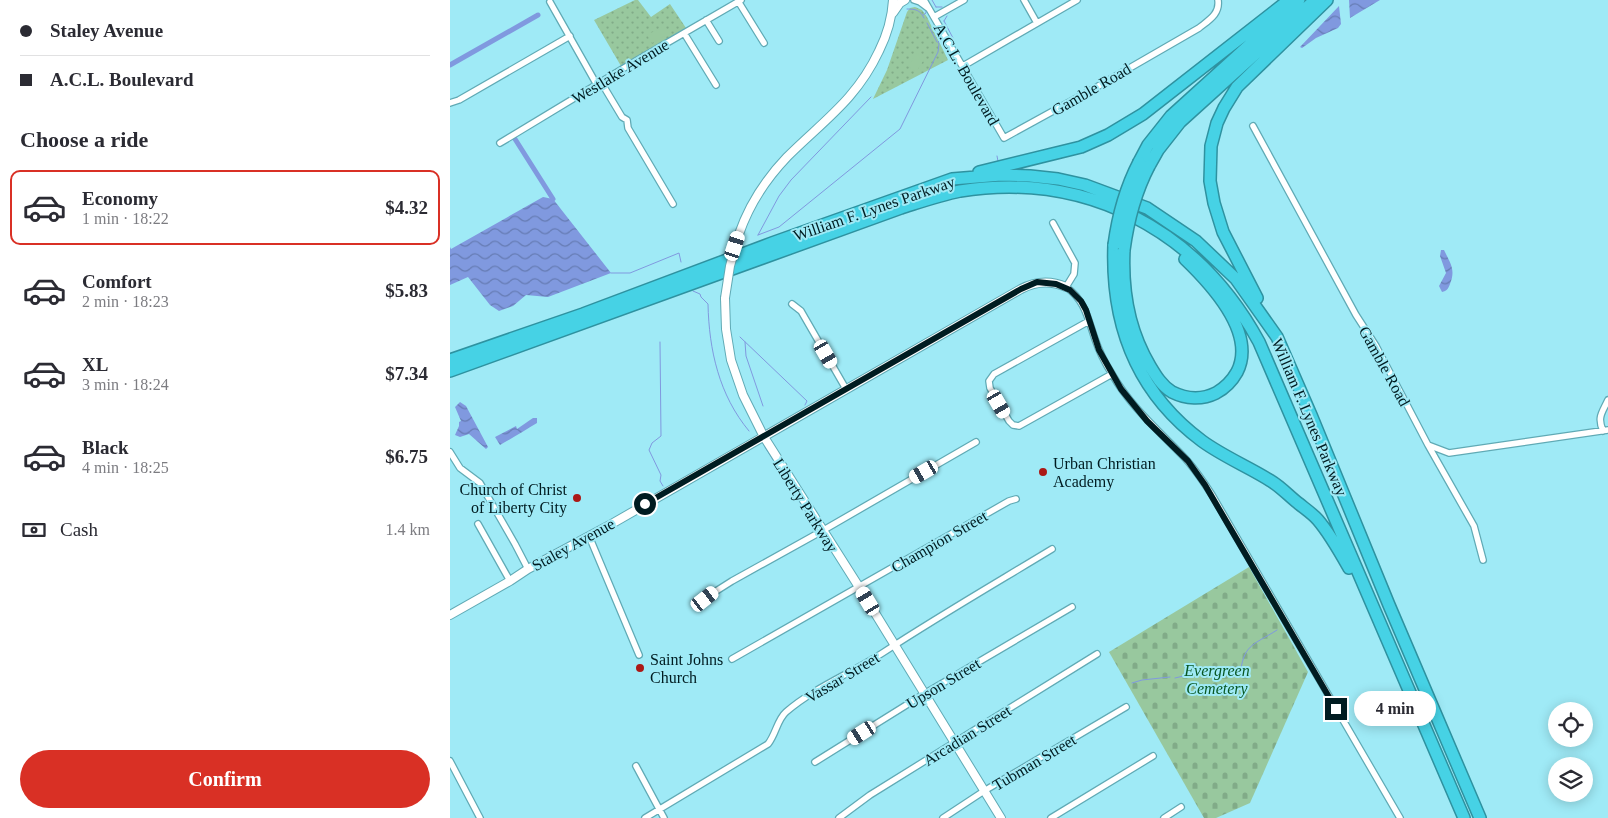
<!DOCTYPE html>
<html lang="en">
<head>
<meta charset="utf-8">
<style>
  :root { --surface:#fff; --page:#f2f2f3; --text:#2b2b33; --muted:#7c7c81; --line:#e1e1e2; --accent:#d93025 }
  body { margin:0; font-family:Georgia,serif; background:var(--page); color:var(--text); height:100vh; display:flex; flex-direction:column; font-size:19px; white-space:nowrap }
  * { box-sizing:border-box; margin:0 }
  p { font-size:16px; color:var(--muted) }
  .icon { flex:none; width:28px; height:28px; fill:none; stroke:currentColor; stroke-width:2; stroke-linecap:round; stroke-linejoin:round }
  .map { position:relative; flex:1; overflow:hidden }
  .details { display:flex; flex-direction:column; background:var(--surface); width:450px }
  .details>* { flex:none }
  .guide { display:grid; align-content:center; height:110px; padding:0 20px; background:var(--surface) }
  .tools { position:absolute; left:1098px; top:702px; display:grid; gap:10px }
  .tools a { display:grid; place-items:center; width:45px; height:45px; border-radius:50%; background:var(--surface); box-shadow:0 2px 12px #0003; font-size:25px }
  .end { position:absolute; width:22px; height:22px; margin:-11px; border:6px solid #001c21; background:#fff; box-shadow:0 0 0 2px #fff }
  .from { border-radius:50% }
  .bubble { position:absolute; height:35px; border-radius:18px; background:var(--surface); box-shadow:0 2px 12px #0003; font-size:16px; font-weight:700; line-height:35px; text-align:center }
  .car { position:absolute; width:15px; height:30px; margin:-15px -8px; border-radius:6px; box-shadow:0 0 4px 1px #0007; background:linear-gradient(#fff 24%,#345 0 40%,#fff 0 76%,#345 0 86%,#fff 0) }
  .guide b { display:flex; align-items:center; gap:18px; height:48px; font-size:19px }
  .guide b+b { border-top:1px solid var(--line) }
  .guide i { width:12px; height:12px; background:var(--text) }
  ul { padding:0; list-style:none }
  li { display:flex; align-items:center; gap:15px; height:75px; margin:0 10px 8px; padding:0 10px; border:2px solid transparent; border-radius:10px }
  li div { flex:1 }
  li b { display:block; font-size:19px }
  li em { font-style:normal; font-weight:700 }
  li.on { border-color:var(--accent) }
  li>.icon { width:45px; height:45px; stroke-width:1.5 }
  h2 { padding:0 20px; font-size:22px; line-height:60px }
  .pay { display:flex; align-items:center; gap:12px; height:55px; padding:0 20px; font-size:19px }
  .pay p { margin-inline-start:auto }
  .primary-button { display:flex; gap:10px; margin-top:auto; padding:10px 20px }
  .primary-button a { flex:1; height:58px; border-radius:30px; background:var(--accent); color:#fff; font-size:20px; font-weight:700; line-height:58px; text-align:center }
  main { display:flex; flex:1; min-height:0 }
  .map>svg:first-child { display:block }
</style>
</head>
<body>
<main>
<section class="details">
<div class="guide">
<b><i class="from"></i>Staley Avenue</b>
<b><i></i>A.C.L. Boulevard</b>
</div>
<h2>Choose a ride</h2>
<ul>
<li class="on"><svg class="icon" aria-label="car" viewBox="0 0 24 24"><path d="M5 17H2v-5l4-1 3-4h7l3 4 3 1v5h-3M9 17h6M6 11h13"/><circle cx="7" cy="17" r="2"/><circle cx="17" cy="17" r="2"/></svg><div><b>Economy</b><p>1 min · 18:22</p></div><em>$4.32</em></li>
<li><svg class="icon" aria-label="car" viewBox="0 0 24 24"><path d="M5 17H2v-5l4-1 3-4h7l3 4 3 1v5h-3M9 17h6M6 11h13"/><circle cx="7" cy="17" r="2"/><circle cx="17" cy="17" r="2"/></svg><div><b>Comfort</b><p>2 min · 18:23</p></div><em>$5.83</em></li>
<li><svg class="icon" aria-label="car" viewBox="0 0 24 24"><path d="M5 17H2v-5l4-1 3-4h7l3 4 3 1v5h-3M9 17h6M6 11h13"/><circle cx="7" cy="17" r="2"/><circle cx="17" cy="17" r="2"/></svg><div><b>XL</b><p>3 min · 18:24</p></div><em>$7.34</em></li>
<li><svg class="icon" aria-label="car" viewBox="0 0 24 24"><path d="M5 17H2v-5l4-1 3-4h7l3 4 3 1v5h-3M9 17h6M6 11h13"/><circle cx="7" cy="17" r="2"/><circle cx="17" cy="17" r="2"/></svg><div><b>Black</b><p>4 min · 18:25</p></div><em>$6.75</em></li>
</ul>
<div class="pay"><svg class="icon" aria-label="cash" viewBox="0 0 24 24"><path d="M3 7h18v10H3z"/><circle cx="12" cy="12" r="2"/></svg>Cash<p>1.4 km</p></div>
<div class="primary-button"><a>Confirm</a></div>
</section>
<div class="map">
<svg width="1158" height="818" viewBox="0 0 1158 818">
  <defs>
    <pattern id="green-dots" width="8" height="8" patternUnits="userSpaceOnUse" patternTransform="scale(1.25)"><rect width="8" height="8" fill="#98c89e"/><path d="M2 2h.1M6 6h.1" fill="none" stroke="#81ab88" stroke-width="1.8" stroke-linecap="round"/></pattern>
    <pattern id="cemetery-stones" width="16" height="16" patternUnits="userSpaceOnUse" patternTransform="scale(1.25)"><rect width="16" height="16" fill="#98c89e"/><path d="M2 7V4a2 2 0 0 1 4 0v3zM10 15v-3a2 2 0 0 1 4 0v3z" fill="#81ab88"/></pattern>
    <pattern id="water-waves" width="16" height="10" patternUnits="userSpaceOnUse" patternTransform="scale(1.25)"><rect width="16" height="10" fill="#8099df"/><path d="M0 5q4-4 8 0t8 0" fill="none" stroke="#667cb4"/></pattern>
  </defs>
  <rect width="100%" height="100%" fill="#9feaf6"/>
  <path fill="url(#green-dots)" d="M185 0H188L201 17 220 4 236 28 171 66 144 20Z
    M465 7 472 10 477 17 498 60 423 99 437 70 457 12 460 8Z"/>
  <path fill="url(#cemetery-stones)" d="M799 567 858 672 800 803 766 818H754L659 652Z"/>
  <path fill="#98c89e" d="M212 27 216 35 202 43 197 35Z
    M467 53 475 58 466 72 458 66Z"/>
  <path fill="url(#water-waves)" d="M899 0H930L900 18Z
    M889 6 891 24 888 28 866 38 852 48 850 47Z
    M93 197 103 199 161 273 98 297 76 295 63 306 49 311 40 305 18 277 0 285V247L1 249Z
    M991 250H994C1000 263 1006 269 1000 284 998 289 997 291 992 292L989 286 996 273 990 256Z
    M10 402 16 406 38 447 36 449 19 434 10 437 5 435 9 426V422L11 421 5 407Z
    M83 418H87V423C75 430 63 438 50 445L45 437 66 426 67 429Z"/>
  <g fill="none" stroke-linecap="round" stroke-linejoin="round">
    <path stroke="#8099df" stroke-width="1" d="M482 0 486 7
      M486 7H492
      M457 9C466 9 470 10 474 18
      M473 15 476 13V11
      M494 21 503 38
      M494 21 497 16
      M477 23 487 42
      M547 156 548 161
      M308 235 329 227 450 129 488 52 489 44 488 42 490 40
      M308 235 329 196 341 180 421 97
      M161 273H180L229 253 231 262
      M243 291 250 294 251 297 258 304C259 350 269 395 299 431
      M290 337 357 401 355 405
      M210 342 211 436 202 443 199 450 211 475 210 481 213 486
      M295 342 296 356 313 406
      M315 447 360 518
      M762 672 790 677C793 644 802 646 827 630
      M725 678 755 671
      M682 683 692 680 720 677"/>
    <path stroke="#8099df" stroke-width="5" d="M0 65 88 15
      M65 139 103 199"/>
    <g stroke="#60aab5" stroke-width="8">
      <path id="minor" d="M464 0 470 2 478 8
        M474 0 554 138 645 88 749 28C759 20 770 14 768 0
        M574 0 587 23
        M288 1 314 43
        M100 2 147 85
        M484 17 514 0
        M256 20 269 41
        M234 33 266 85
        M513 66 627 0
        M151 82 172 117 177 120 178 128 223 204
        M0 103 9 100 120 36
        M803 126 906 315 926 346 978 445 999 453 1158 430
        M50 143 179 65 291 0
        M603 223 625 263 624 274 616 287C635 300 638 319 645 339 649 351 655 363 662 374 680 406 707 429 732 455 744 467 753 481 762 495L950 818
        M342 304 351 311 396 389
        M639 321 544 374 539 381 540 388 559 421 563 425 569 426 662 374
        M1153 431C1147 417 1152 413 1158 400
        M978 445 1024 526 1033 560
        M0 452 10 468 30 483 65 544 78 569
        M28 524 60 581
        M139 536 189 655
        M252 600 282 581 372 531 526 442
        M282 659 559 501 566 499
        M0 761 30 818
        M365 762 474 694 622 607
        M186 766 214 818
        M195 818 318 744C326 734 327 720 336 712 365 687 402 673 434 652 489 616 546 583 602 549
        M389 818 420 795 647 654
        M493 818 534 791 676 707
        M601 818 703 756
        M714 818 731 807"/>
    </g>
    <g stroke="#60aab5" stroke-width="10">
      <path id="tertiary" d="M443 13 450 3 455 0
        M289 234C299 205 315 180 337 157 373 121 406 100 429 51 437 35 442 18 443 0
        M275 298 276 329 281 360 293 395 314 437 409 587 551 818
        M0 615 60 581 78 569 158 526 571 289C586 281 600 280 616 287"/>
    </g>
    <g stroke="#2e92a0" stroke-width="14">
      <path id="motorway" d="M689 162 698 145 721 116 849 0
        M699 166 708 150 730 122 865 0
        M529 172 631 147 658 135 693 114 839 0
        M664 245C661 325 686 392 752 441 774 457 799 467 821 481 831 487 839 496 848 503 854 508 863 514 868 520 880 534 890 552 899 568
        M674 250C672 290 679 331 700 366 706 376 712 386 722 392 736 399 752 400 766 393 775 388 782 381 787 372 807 333 761 284 735 259
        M807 298 773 232 764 203 760 181 761 146 767 123 774 108 787 87 877 0
        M0 360 133 314 322 243 502 179 551 175 580 176 608 179 635 185 697 208 746 241 786 279 827 337 861 415 939 605 1030 818
        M0 371 451 208C470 202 490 195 510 191 637 171 748 230 809 342L1014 818"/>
    </g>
    <use href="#minor" stroke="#fff" stroke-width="5.5"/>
    <use href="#tertiary" stroke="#fff" stroke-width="8"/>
    <use href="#motorway" stroke="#46d2e5" stroke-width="11"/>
    <g stroke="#60aab5" stroke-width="10" stroke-linecap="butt">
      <path id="tertiary-bridge" d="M275 298 280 266 289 234"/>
    </g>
    <g stroke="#2e92a0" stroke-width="14" stroke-linecap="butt">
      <path id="motorway-bridge" d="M664 245C668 215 675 189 689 162
        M674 250C678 220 685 193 699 166"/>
    </g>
    <use href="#tertiary-bridge" stroke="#fff" stroke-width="8"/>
    <use href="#motorway-bridge" stroke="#46d2e5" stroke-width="11"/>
  </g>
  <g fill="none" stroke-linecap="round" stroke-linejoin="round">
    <path stroke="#001c21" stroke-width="6" d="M195 504 571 289 587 282 606 284 620 290 631 301 636 310 649 350 671 389 697 421 738 461 755 485 886 709"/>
  </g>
  <g fill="#ab1916" stroke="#9feaf6" stroke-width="2">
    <circle cx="593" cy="472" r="5"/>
    <circle cx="127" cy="498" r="5"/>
    <circle cx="190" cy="668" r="5"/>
  </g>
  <g text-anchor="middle" stroke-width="4" stroke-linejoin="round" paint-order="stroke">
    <g font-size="16" fill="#001c21" stroke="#9feaf6">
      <text transform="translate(170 71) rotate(-31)" y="6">Westlake Avenue</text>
      <text transform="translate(517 74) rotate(60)" y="6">A.C.L. Boulevard</text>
      <text transform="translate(641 89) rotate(-30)" y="6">Gamble Road</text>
      <text transform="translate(424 208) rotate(-19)" y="6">William F. Lynes Parkway</text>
      <text transform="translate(935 366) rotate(61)" y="6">Gamble Road</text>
      <text transform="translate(860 417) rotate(67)" y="6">William F. Lynes Parkway</text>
      <text transform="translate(356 505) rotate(58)" y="6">Liberty Parkway</text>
      <text transform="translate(489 541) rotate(-30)" y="6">Champion Street</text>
      <text transform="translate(123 544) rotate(-29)" y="6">Staley Avenue</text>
      <text transform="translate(392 677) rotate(-31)" y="6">Vassar Street</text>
      <text transform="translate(493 683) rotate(-31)" y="6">Upson Street</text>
      <text transform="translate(517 735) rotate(-32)" y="6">Arcadian Street</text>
      <text transform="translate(584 762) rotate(-31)" y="6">Tubman Street</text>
    </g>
    <g font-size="16" fill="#001c21" stroke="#9feaf6" text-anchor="start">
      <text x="603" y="469">Urban Christian<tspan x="603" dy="18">Academy</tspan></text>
      <text x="117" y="495" text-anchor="end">Church of Christ<tspan x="117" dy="18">of Liberty City</tspan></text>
      <text x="200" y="665">Saint Johns<tspan x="200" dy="18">Church</tspan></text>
    </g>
    <g font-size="16" font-style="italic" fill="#085722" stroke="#9feaf6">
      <text x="767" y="676">Evergreen<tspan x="767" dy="18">Cemetery</tspan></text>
    </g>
  </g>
</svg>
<div class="tools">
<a><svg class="icon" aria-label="locate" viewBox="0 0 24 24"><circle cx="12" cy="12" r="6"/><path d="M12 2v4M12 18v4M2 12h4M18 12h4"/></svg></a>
<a><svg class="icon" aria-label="layers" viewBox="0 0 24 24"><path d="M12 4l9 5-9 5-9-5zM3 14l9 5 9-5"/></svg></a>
</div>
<i class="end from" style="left:195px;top:504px"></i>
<i class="end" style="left:886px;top:709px"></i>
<div class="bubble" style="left:904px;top:691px;width:82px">4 min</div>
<i class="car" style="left:285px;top:246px;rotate:18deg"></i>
<i class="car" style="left:376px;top:354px;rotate:150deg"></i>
<i class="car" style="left:549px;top:404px;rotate:150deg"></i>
<i class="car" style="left:474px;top:472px;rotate:240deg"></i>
<i class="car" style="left:255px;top:599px;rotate:52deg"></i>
<i class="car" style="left:418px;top:601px;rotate:329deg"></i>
<i class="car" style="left:412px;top:733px;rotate:238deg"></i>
</div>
</main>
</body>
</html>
